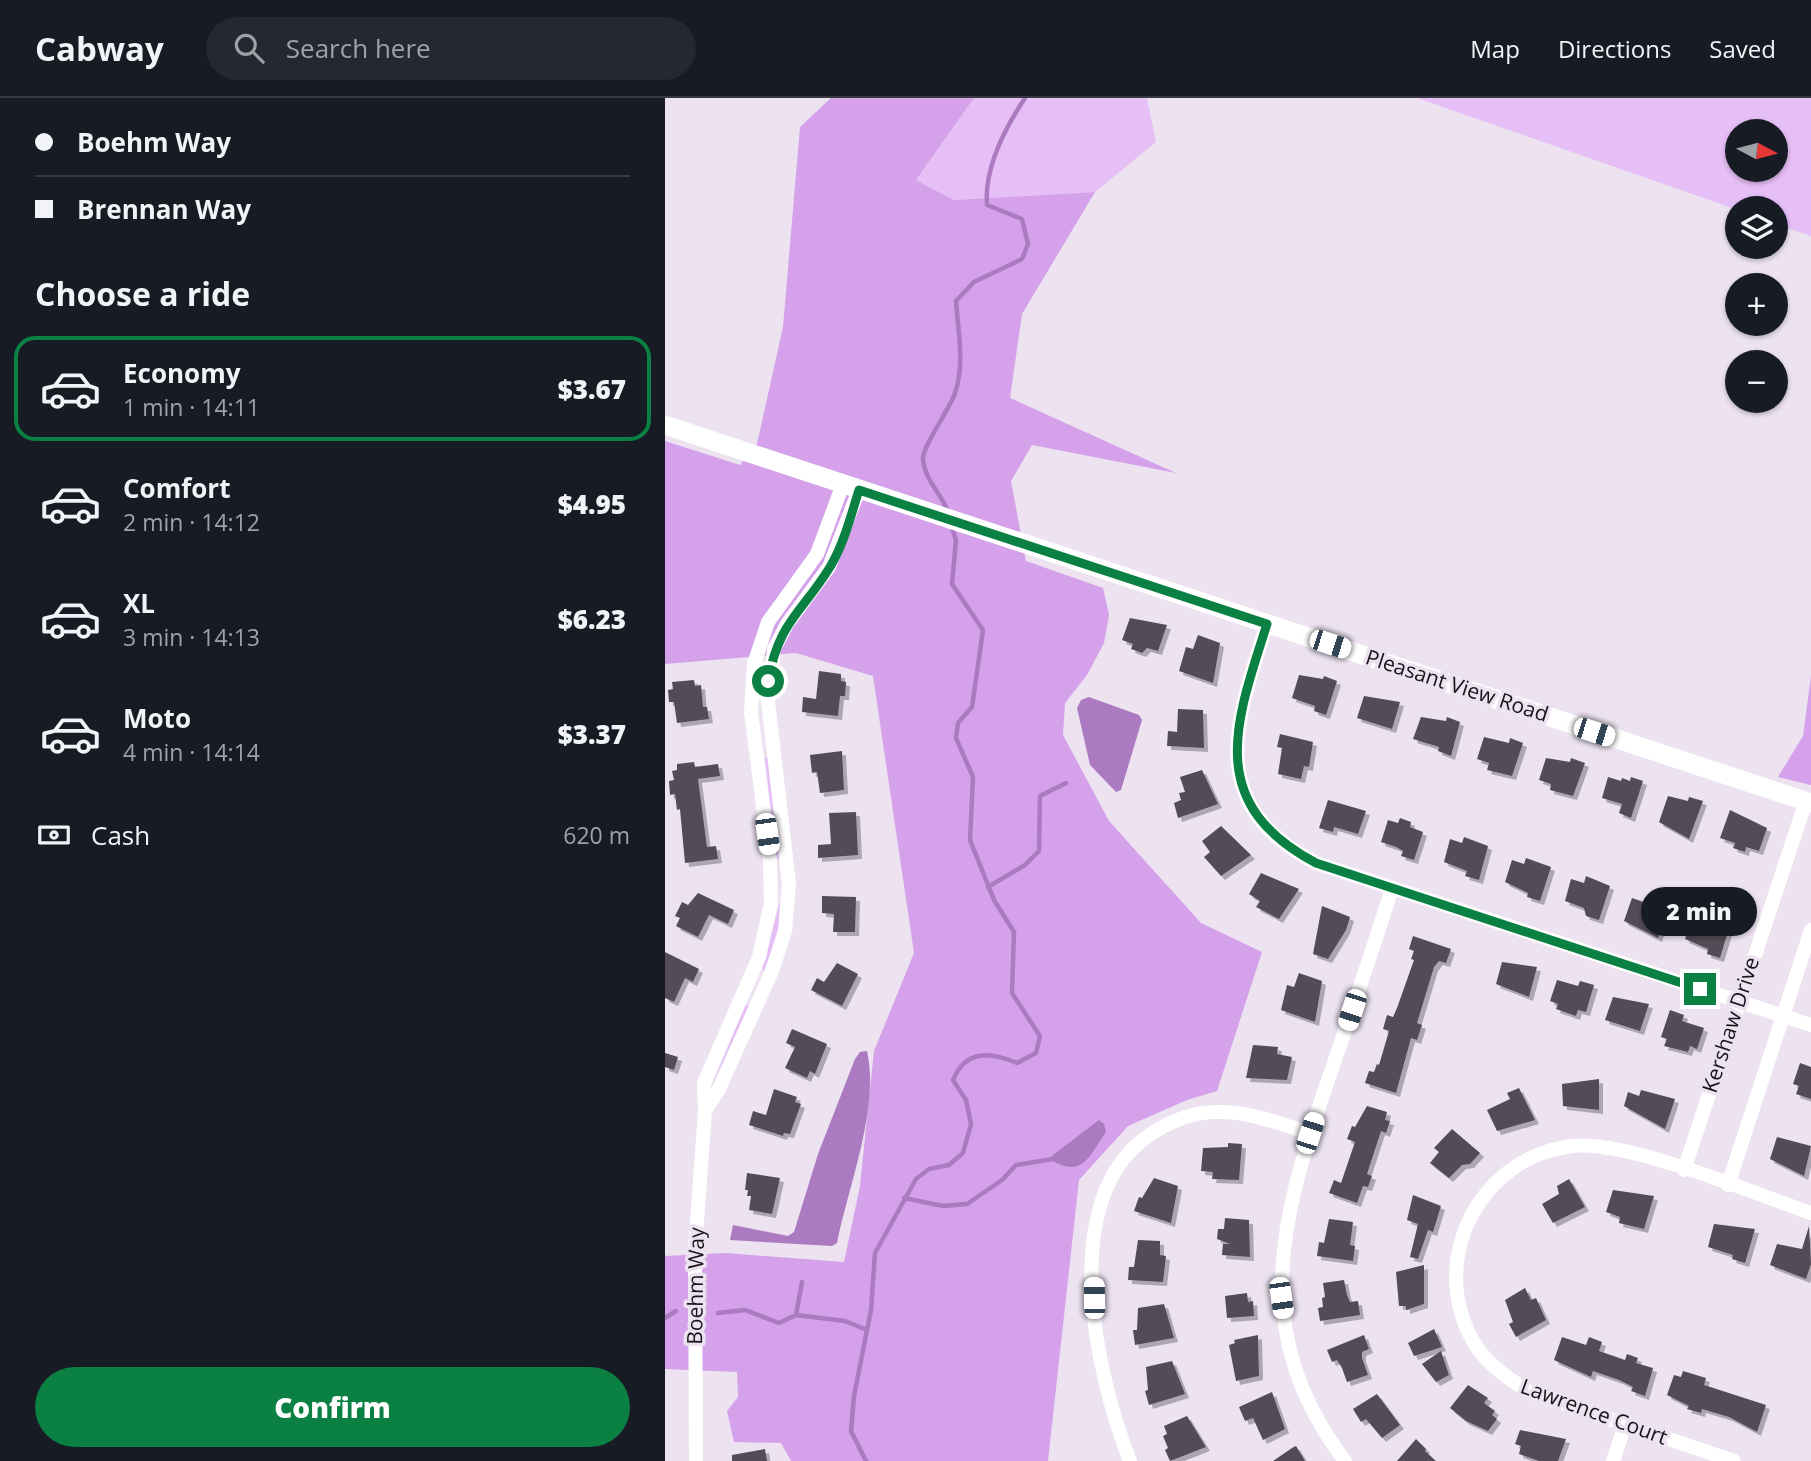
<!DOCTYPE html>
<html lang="en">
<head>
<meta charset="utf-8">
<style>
  :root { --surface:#171b24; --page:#242831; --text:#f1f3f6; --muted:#9ea1a6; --line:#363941; --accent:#0b8043 }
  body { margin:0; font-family:"Open Sans",sans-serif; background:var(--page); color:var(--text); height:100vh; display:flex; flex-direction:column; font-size:26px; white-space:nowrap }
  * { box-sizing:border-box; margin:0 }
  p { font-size:23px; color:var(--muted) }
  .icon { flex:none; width:38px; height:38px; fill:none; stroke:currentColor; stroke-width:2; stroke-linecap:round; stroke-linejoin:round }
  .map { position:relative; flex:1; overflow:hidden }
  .panel { display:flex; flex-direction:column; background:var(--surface); width:665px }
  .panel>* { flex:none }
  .banner { display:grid; align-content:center; height:154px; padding:0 35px; background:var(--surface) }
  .needle { width:46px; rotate:97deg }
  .controls { position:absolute; left:1060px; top:21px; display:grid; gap:14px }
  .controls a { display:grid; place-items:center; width:63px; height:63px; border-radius:50%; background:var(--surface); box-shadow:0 2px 5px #0004; font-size:35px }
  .end { position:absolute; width:32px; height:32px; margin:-16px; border:9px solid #0b8043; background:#fff; box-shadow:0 0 0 4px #fff }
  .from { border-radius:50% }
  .bubble { position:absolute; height:49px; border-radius:24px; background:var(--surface); box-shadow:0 2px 5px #0004; font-size:23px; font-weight:800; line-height:49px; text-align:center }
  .car { position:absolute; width:21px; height:42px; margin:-21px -10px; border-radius:9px; box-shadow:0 0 5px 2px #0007; background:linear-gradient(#fff 24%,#345 0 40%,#fff 0 76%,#345 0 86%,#fff 0) }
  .banner b { display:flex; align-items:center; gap:24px; height:66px; font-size:26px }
  .banner b+b { border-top:2px solid var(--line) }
  .banner i { width:18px; height:18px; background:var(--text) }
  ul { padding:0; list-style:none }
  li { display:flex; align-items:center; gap:21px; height:105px; margin:0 14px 10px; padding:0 21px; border:4px solid transparent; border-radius:21px }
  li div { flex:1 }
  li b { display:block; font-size:26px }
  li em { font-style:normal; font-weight:800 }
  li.selected { border-color:var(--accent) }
  li>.icon { width:63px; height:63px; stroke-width:1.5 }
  h2 { padding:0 35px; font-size:32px; line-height:84px }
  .pay { display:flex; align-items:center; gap:18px; height:77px; padding:0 35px; font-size:26px }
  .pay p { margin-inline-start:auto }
  .action { display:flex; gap:14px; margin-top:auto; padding:14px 35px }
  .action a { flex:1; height:80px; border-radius:42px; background:var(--accent); color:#fff; font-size:28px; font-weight:800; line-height:80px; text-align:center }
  header { display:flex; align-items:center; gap:42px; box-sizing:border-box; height:98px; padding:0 35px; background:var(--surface); border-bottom:2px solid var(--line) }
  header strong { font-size:33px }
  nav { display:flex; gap:38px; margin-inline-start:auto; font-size:24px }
  .search { width:490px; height:63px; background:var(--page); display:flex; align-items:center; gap:18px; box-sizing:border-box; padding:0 24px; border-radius:38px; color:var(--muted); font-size:26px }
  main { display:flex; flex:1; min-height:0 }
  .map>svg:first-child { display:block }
</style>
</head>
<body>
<header>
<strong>Cabway</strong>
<div class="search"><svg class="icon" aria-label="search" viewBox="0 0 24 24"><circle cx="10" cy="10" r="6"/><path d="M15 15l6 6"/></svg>Search here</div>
<nav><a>Map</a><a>Directions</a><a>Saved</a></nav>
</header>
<main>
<section class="panel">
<div class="banner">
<b><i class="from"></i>Boehm Way</b>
<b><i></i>Brennan Way</b>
</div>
<h2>Choose a ride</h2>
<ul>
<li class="selected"><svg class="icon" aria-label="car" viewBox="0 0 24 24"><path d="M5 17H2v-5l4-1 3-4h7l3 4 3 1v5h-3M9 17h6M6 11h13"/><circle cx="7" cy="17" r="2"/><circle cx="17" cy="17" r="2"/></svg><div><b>Economy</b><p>1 min · 14:11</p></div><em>$3.67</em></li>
<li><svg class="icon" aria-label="car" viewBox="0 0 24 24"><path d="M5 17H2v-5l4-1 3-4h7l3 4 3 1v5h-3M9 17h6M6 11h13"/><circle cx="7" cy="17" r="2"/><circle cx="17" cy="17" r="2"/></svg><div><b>Comfort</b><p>2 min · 14:12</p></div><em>$4.95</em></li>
<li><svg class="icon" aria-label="car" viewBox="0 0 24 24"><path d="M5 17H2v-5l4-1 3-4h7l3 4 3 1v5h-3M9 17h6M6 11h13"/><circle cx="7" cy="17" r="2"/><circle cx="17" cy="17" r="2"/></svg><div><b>XL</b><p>3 min · 14:13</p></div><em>$6.23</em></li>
<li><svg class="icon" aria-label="car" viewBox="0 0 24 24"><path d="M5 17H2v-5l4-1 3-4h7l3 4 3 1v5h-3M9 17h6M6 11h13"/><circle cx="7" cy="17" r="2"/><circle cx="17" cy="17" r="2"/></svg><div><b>Moto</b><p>4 min · 14:14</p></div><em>$3.37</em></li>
</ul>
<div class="pay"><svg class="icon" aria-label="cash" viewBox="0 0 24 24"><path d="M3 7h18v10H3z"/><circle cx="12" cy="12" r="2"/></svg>Cash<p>620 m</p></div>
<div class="action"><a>Confirm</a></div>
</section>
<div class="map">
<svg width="1146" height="1363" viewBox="0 0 1146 1363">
  <defs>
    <filter id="shadow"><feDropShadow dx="4" dy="4" stdDeviation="0" flood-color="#0004"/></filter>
  </defs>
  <rect width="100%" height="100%" fill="#ece2f0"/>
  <path fill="#e6bff6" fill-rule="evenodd" d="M309 0H482L491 44 430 94 289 102 251 82Z
    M752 0H1146V138L1111 126V110L1073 112ZM1073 33H1111V72H1073Z
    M100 660H103L114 762 111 760Z
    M115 804 114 834 99 873 97 870Z
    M83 907 84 909 48 986 79 909Z"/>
  <path fill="#d5a1ea" d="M166 0H309L251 82 289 102 430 94 357 216 345 300 511 375 367 347 346 383 361 463 438 490 444 517 439 545 422 577 400 605 398 637 444 723 536 825 597 854 552 993 522 1002 463 1028 414 1082 383 1363H126L116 1345 69 1344 62 1313 73 1299 72 1274 0 1271V1158L61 1155 179 1164 195 1088 209 953 249 855 208 578 131 555 0 566V343L75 367 92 346 118 229 135 29Z
    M1146 578V687L1113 679 1138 638Z"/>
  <path fill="#ac7ac1" d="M424 599 474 617 477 622 456 692 451 694 425 667 412 610 416 602Z
    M202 953C215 1010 183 1089 172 1145L167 1148 65 1142 68 1127 123 1138 129 1134 153 1056 190 961 195 954Z
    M434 1022 439 1026 441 1034C424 1058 418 1081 386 1062L388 1057Z"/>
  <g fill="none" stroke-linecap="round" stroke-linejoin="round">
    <path stroke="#ac7ac1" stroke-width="4.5" d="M283 414C276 394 260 383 258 362 256 350 285 311 290 295 300 266 293 233 291 203L309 184 357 161 363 146 357 121 322 107C319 70 340 30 360 0
      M323 789 360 767 374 753 375 698 401 685
      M239 1100 278 1108 302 1106 337 1082 351 1067 388 1061
      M53 1215 80 1212 114 1225 131 1217 180 1223 202 1232
      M131 1217 137 1184
      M0 1220 11 1213
      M201 1363 186 1333 189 1298 206 1212 210 1155 251 1081 264 1071 284 1067 298 1055 306 1026 301 1002 288 982C301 951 325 954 352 965L371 955 375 938 347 895 349 834 329 802 305 742 308 679 291 640 293 625 307 609 318 532 287 486 291 442 287 430"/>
  </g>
  <path fill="#534b57" filter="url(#shadow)" d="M465 520 502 527 493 553 482 550 477 555 466 551 468 546 457 542Z
    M533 537 555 545 548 585 514 573 521 549 528 551Z
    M154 573 176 576V583L181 584 180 598H175L173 618 137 614 138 599 151 601Z
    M634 577 658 581 659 578 672 583 661 617 649 613 650 608 627 600Z
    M29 582 30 588 36 587 38 609H42L44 621 12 625 9 604H4L3 592 8 591 7 584Z
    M699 598 735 604 727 631 692 620Z
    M513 611 538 612 539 650 502 648 503 633 512 634Z
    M756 619 781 623 782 619 795 624 786 658 773 653 774 649 748 641Z
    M615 636 648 644 644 669 639 668 636 681 613 676 617 650 612 649Z
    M819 639 844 645 845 640 858 645 847 678 822 672 824 665 812 661Z
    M177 653 179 692 155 695 152 674 147 675 145 657Z
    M881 660 905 664 906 660 920 665 908 698 885 692 886 686 874 682Z
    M29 664 30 669 53 666 55 678 33 681 42 749 51 748 53 761 20 765 15 711 12 712 10 696 5 697 4 683 9 682 7 673 12 672V666Z
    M537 672 553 706 513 720 509 705 516 702 514 695 520 694 515 679Z
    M943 679 956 683 957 680 965 683 966 679 978 683 966 720 954 715 957 706 937 700Z
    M1003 698 1023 703 1024 699 1038 703 1024 741 994 724Z
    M663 702 701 713 693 736 669 729 668 734 654 730Z
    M1065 712 1102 730 1094 753 1081 749 1080 754 1068 750 1070 745 1055 740Z
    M191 714 193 757 153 760V747L166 746 164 715Z
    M735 720 746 724 745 729 758 734 749 762 736 758 738 753 731 749 716 744 723 722 733 725Z
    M556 728 586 757 556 778 539 759 545 754 537 743Z
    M799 739 823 748 814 782 800 778 802 773 779 764 785 741 797 745Z
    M861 760 886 769 875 803 862 799 863 795 840 784 847 762 859 766Z
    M596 775 634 791 614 821 591 809 595 803 584 796Z
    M921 778 945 788 934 822 921 818 919 810 900 803 906 781 919 785Z
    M33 795 69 812 63 826 44 817 33 839 11 828 15 820 10 818 17 804 23 807Z
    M157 798 191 799 190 834H168L169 816 157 815Z
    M967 800 987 807 989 800 1004 805 993 840 959 823Z
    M657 808 685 819 681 832 663 861 648 856Z
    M1041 818 1065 827 1055 860 1042 856 1043 851 1020 841 1027 819 1040 823Z
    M748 838 786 851 781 865 774 863 769 869 752 925 757 927 752 942 746 940 731 995 700 985 704 973 709 974 712 966 714 967 724 933 718 931 722 917 728 919 732 910 749 862 746 861 749 853 744 851Z
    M0 854 34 871 28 884 20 880 9 904 0 900Z
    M837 864 872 869 864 899 831 886Z
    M172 865 193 876 177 908 146 892 152 880 159 884Z
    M634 875 657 883 650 924 616 912 622 887 629 889Z
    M892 882 913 888 915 883 929 887 921 914 913 912 911 918 891 911 893 906 885 903Z
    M948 899 984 906 975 933 940 922Z
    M1005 912 1019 917 1017 923 1039 930 1032 951 1025 948 1023 954 999 948 1002 941 996 939Z
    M127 931 162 946 150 976 145 973 142 980 120 970 130 949 121 945Z
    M588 947 613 949 612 956 627 959 622 982 581 980Z
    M0 955 13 959 9 972 0 969Z
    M1135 965 1146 969V1001L1131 996 1134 988 1128 986Z
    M934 981V1012L898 1008 897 986Z
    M854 990 870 1022 832 1033 822 1012 845 1001 842 995Z
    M109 991 132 999 130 1004 136 1006 125 1036 119 1035 118 1038 84 1027 88 1013 101 1017Z
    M976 992 1010 1001 1000 1031 959 1008 963 994 974 998Z
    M702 1008 722 1014 720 1022 725 1023 721 1035 716 1033 702 1076 707 1078 703 1089 698 1088 692 1105 664 1095 669 1082 676 1085 690 1044 682 1041 687 1028 690 1029Z
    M787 1031 815 1055 805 1066 797 1067 784 1080 765 1065 774 1054 769 1050Z
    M1112 1039 1146 1048 1139 1078 1105 1061Z
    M563 1045 577 1046 574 1082 547 1081 548 1074 536 1073 538 1050 563 1049Z
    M82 1075 115 1080 107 1116 84 1112 86 1098H82L83 1092H80Z
    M489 1080 513 1088 506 1125 469 1113 474 1099 477 1100Z
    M904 1081 920 1109 888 1125 877 1106 894 1096 892 1088Z
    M948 1092 989 1098 979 1131 954 1125 955 1119 941 1114Z
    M748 1097 776 1108 768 1134 763 1132 753 1161 745 1159 753 1126 742 1122Z
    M560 1120 584 1122 585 1159 557 1157 558 1146H565L552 1141 553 1131H559Z
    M664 1121 688 1124 685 1147 690 1148 688 1163 652 1158 654 1144 659 1145Z
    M1049 1126 1090 1131 1080 1165 1067 1161 1068 1157 1043 1149Z
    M1144 1128 1146 1166 1141 1181 1105 1167 1112 1146 1137 1151Z
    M473 1142 495 1143V1157L501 1158 498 1184 463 1182 464 1169H469Z
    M759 1167V1206L741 1212V1208H734L731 1174Z
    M679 1182 682 1197 685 1204 693 1203 695 1217 655 1223 653 1210 658 1209 657 1200 660 1199 658 1185Z
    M860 1190 866 1202 871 1200 881 1222 851 1239 844 1226 848 1224 840 1202Z
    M582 1195 583 1204 588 1203 589 1218 562 1220 560 1198Z
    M499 1206 509 1240 470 1247 468 1232H472L473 1210Z
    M769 1231 777 1249 749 1258 743 1245Z
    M593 1237 594 1278 571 1283 564 1247 570 1245 569 1242Z
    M699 1237 704 1251 697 1254V1260L703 1277 682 1284 677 1270 672 1262 667 1264 662 1252Z
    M897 1239 921 1247 924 1239 937 1244 934 1253 960 1262 962 1256 973 1260 971 1265 988 1270 980 1298 966 1293 968 1289 954 1282 928 1273 926 1279 889 1262Z
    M776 1253 784 1277 771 1284 757 1266Z
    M507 1263 520 1296 484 1307 480 1293 483 1292 481 1269Z
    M1018 1273 1041 1280 1039 1287 1101 1307 1092 1334 1064 1319 1037 1311 1036 1315 1022 1311 1024 1308 1002 1297 1009 1277 1016 1279Z
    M803 1287 823 1300 819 1305 830 1313 827 1317 832 1321 823 1333 801 1323 785 1310Z
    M607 1294 620 1331 598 1342 588 1320 580 1323 574 1309Z
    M712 1296 735 1327 717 1340 701 1321 696 1324 688 1311Z
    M522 1318 541 1349 505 1363 500 1352 503 1350 498 1338 502 1336 499 1328Z
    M855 1332 901 1341 893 1363H874L854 1356 856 1348 850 1346Z
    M751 1341 761 1351 760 1353 771 1363H732Z
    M631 1348 640 1363H608L627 1350Z
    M100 1351 102 1363H67V1357Z"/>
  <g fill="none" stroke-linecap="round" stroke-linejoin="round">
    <path stroke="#fff" stroke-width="14" d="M602 526C571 623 538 706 651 765L1146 927
      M40 1013 54 991 107 873 120 833 124 785 103 604 109 551 122 526 164 469 194 392
      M1019 1072 1141 703
      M1063 1087 1146 832
      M31 1363 30 1151 40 1013 39 985 94 859 106 805 105 762 86 614 89 566 103 524 152 456 178 386
      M465 1363C431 1276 391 1102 483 1038 503 1024 527 1014 552 1014 584 1013 615 1026 645 1035
      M680 1363C585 1237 614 1128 660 991 683 924 706 858 727 790
      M948 1363 960 1327
      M1069 1363 867 1295C844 1282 821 1266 808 1243 762 1161 815 1059 907 1048 961 1041 1090 1096 1146 1115"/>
    <path stroke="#fff" stroke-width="19" d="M0 327 1146 705"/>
  </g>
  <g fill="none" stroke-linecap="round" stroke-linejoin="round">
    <path stroke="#0b8043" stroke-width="9" d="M103 583C114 523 136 516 165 469 179 446 186 417 194 392L602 526C571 623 538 705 651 765L1035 891"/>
  </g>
  <g text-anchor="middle" stroke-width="7" stroke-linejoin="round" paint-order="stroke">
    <g font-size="21" fill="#18151a" stroke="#ece2f0">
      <text transform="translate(792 588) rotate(18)" y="7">Pleasant View Road</text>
      <text transform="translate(1066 927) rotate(-72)" y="7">Kershaw Drive</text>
      <text transform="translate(31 1188) rotate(-89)" y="7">Boehm Way</text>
      <text transform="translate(929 1314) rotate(20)" y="7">Lawrence Court</text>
    </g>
  </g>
</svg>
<div class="controls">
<a><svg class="needle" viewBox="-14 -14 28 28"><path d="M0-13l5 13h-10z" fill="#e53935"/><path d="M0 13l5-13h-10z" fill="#9ea1a6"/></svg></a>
<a><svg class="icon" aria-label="layers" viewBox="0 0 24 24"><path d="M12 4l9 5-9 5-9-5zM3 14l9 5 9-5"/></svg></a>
<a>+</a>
<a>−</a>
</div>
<i class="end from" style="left:103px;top:583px"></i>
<i class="end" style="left:1035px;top:891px"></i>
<div class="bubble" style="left:976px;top:789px;width:116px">2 min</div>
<i class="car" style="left:665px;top:546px;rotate:108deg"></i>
<i class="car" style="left:929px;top:634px;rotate:108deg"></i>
<i class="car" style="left:102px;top:736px;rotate:172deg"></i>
<i class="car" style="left:687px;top:912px;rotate:198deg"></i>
<i class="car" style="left:645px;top:1035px;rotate:18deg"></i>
<i class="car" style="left:429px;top:1200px;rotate:359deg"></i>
<i class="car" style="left:616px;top:1200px;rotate:172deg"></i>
</div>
</main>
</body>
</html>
